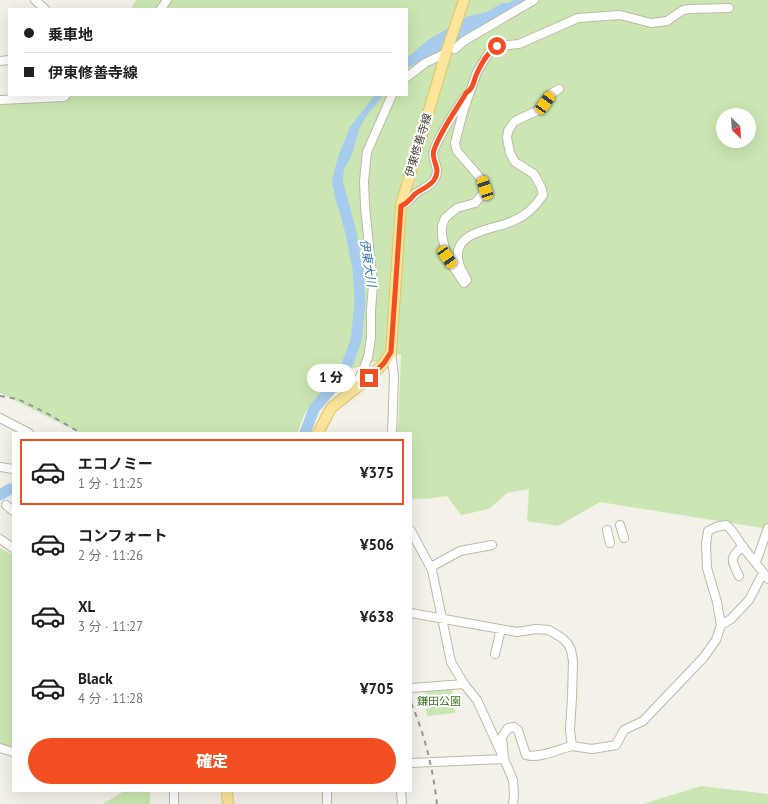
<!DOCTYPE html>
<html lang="ja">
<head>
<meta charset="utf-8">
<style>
  :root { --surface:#fff; --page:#f2f2f2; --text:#202124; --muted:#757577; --line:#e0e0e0; --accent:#f14f21 }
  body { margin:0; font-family:"PT Sans","Noto Sans JP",sans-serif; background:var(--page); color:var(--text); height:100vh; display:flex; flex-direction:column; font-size:15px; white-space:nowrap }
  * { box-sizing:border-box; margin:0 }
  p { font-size:13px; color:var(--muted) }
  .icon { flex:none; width:22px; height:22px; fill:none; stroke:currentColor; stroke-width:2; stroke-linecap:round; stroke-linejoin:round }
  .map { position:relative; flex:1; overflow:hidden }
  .side { position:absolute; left:12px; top:432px; width:400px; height:360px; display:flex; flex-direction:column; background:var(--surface); border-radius:0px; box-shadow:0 4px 16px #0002 }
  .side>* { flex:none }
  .banner { position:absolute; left:8px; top:8px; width:400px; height:88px; border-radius:0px; box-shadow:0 4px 16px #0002; display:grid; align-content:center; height:88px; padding:0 16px; background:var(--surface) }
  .needle { width:26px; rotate:155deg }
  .controls { position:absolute; left:716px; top:108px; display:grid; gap:8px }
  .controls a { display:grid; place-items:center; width:40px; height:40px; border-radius:50%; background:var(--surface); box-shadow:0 4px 16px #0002; font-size:20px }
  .end { position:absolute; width:18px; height:18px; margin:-9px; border:5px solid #f14f21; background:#fff; box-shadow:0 0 0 2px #fff }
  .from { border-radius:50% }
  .bubble { position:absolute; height:28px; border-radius:14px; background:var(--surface); box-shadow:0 4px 16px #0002; font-size:13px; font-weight:800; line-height:28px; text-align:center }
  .car { position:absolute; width:12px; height:24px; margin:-12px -6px; border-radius:5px; box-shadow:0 0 3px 1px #0007; background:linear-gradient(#f5c518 24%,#345 0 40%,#f5c518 0 76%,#345 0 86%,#f5c518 0) }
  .banner b { display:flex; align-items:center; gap:14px; height:38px; font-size:15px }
  .banner b+b { border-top:1px solid var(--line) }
  .banner i { width:10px; height:10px; background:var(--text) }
  ul { padding:7px 0 0; list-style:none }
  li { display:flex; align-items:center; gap:12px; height:66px; margin:0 8px 6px; padding:0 8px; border:2px solid transparent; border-radius:0px }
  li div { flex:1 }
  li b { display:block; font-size:15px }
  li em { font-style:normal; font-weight:800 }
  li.active { border-color:var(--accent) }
  li>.icon { width:36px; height:36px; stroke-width:1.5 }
  .cta { display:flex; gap:8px; margin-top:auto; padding:8px 16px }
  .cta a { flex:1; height:46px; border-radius:24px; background:var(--accent); color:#fff; font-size:16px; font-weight:800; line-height:46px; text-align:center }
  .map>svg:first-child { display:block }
</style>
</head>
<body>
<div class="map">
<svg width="768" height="804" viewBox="0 0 768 804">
  <rect width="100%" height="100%" fill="#f3f1e8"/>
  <path fill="#cbe6b2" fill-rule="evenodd" d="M136 0H768V529L600 502 558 526 527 521 529 489 507 493 489 509 461 515 447 496 424 499 411 498V433H396L398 428 401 354 338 373 305 413 297 433H80L0 393V103L54 95H407V9H131ZM723 115H749V141H723Z
    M0 548 13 555V748L0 745Z
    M446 684 447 689H452L455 713 427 716 424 686Z
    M701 786 768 794V804H643Z
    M124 791H150V804H103Z"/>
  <path fill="#a7cced" d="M514 0H527L492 19 489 22 437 53 407 68V58L428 40 469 16 487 12 502 3H509Z
    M375 95H383C375 106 364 117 359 130 355 142 353 158 344 168L341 204 350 223 340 213 336 202 332 180 338 157 350 127Z"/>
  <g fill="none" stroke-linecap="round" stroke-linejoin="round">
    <path stroke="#a7cced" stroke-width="11" d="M305 433 314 409 343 375 356 341 360 302 358 269 351 233 338 184
      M0 495 10 489H13"/>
    <g stroke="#beb9ab" stroke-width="10">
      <path id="minor" d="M35 0 45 9
        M161 9 167 0
        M455 49 464 41 534 0
        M0 61 9 60
        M407 77 425 63 446 53
        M559 89 551 94 537 111 519 119 514 122 508 131 507 138 510 153 515 162 534 174 541 187 543 195C536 206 525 216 513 221 493 230 450 231 459 263 460 269 464 274 467 280L464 283 447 257 442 236V226L445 218 457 208 475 203 482 195 485 188 482 180 457 151 455 143 463 112 477 72 490 51 497 46 519 44 578 18 620 15 651 23 667 21 683 10 690 9 729 8
        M0 100 64 97 66 95
        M401 205C410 202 409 200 415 194 424 187 436 185 437 171 437 164 431 157 434 150 441 131 454 114 465 96
        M391 352 394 376 392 433
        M352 390 362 373 368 357 371 338V310L373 286 365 206 364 181 367 152 392 95
        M0 418 29 433
        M0 467 13 469
        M6 505 13 511
        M620 525 624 538
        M607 530 610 543
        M411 531 432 570 451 662 464 684 477 700 504 759 513 780 514 795 513 804
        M0 539 13 548
        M756 562 768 528
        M431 567 460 551 492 545
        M739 576C732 560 728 559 743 546
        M411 613 517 632 536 629 549 630 562 638 568 644 571 650 573 661 572 698 570 730 572 746 592 749 616 745 624 730 643 721 704 657 716 640 721 625 717 602 707 568 706 544 708 531 716 527 726 525C734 531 737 538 742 546 751 557 760 568 768 579
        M721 625 731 619 749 600 763 573
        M495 654 501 629
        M411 688 464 684
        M0 748 13 752
        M411 763 504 759 502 737 508 728 514 727 518 730 526 755C538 759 560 749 572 746
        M327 791V804
        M401 791 402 804
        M174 804V791"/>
    </g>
    <g stroke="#dfc46a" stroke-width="12">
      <path id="major" d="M318 433 331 408 369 378 384 363 391 352 401 205 446 53 464 0
        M227 791 228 804"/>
    </g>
    <use href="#minor" stroke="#fff" stroke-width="8"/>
    <use href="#major" stroke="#fae59a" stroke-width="10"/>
    <path stroke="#979797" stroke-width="2" stroke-dasharray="5 5" stroke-linecap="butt" d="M0 396 18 399 48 414 81 433
      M411 703C425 735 433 769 437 804"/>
  </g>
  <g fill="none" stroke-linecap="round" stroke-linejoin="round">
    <path stroke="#f14f21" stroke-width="5" d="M369 378 384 363 391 352 401 206C410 202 409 200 415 194 424 187 436 185 437 171 437 164 431 157 434 150 441 130 455 112 466 93 475 87 473 80 478 71 483 61 488 52 497 46"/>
  </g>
  <g text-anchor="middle" stroke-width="4" stroke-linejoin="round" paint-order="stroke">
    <g font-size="11" fill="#464137" stroke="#fff">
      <text transform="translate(418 145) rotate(-73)" y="4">伊東修善寺線</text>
    </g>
    <g font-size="11" fill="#43762c" stroke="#fff">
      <text x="439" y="705">鎌田公園</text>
    </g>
    <g font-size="12" font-style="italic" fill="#3472ae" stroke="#fff">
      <text transform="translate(368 263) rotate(81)" y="4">伊東大川</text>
    </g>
  </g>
</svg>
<div class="controls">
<a><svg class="needle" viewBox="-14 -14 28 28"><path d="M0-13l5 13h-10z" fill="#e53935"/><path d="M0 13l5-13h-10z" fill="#757577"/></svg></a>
</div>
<i class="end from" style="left:497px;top:46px"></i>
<i class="end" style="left:369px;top:378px"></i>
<div class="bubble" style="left:307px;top:364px;width:48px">1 分</div>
<i class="car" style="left:545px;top:103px;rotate:35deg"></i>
<i class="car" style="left:485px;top:188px;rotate:342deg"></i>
<i class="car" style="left:447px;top:257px;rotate:146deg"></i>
<div class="banner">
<b><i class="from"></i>乗車地</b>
<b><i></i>伊東修善寺線</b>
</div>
<section class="side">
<ul>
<li class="active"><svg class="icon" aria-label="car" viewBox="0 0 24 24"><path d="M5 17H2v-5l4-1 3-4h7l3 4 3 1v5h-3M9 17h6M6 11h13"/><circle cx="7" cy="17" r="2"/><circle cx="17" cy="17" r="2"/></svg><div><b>エコノミー</b><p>1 分 · 11:25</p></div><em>¥375</em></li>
<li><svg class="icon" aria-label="car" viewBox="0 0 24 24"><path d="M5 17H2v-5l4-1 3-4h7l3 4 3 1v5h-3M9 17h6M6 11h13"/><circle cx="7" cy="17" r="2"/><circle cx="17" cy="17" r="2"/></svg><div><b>コンフォート</b><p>2 分 · 11:26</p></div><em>¥506</em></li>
<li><svg class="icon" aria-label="car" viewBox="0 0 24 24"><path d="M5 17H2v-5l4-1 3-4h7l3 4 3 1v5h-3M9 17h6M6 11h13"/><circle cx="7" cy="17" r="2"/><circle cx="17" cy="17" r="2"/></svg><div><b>XL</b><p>3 分 · 11:27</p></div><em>¥638</em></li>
<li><svg class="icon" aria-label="car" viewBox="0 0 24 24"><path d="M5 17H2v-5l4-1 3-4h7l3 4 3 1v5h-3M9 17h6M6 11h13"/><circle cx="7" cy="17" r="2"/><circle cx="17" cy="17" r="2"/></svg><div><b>Black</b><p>4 分 · 11:28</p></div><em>¥705</em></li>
</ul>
<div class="cta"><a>確定</a></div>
</section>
</div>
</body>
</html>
